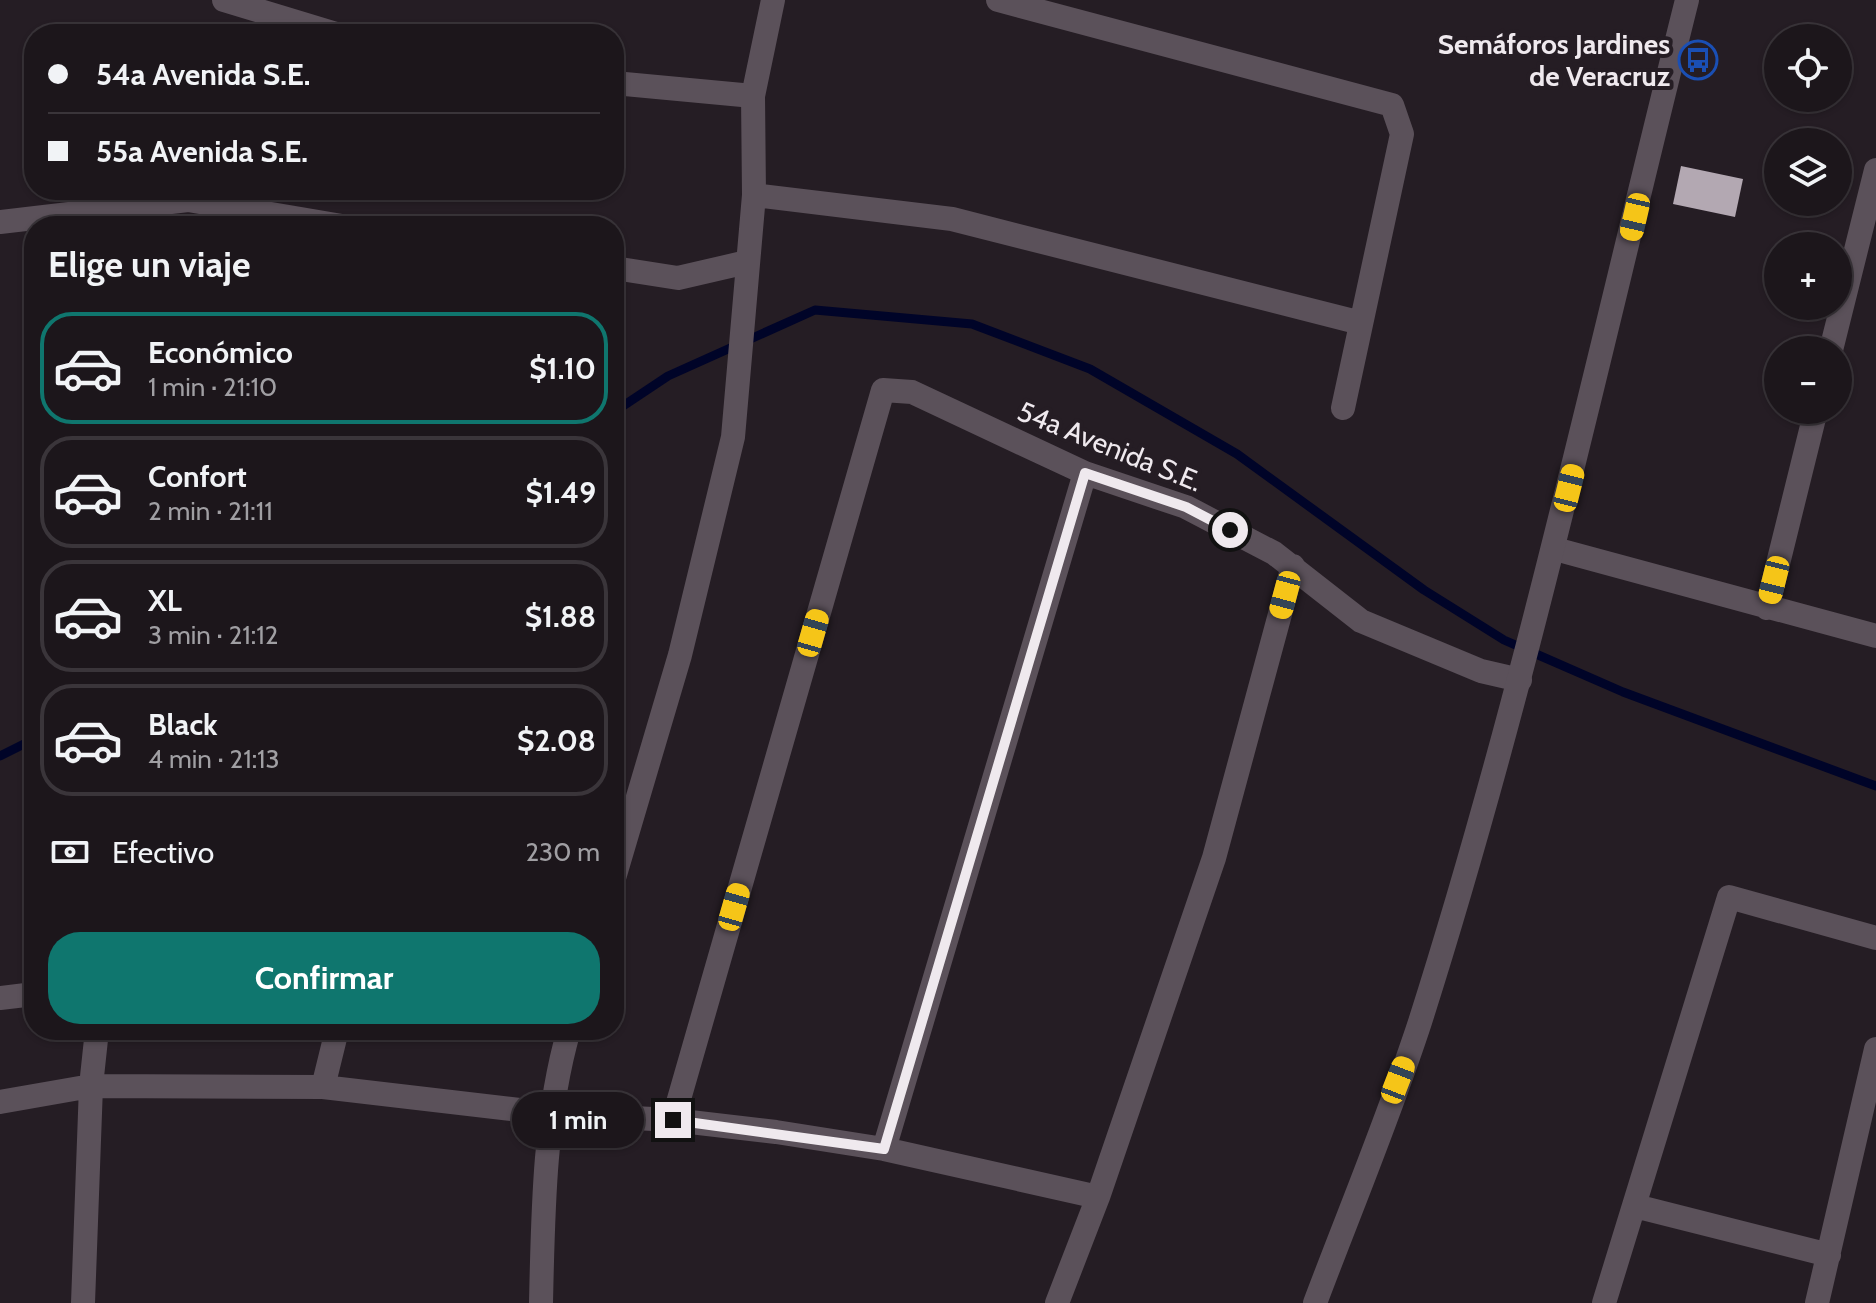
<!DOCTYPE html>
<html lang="es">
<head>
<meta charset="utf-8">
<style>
  :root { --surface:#1c161b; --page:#251f24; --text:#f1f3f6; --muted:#a09fa3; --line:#3a353a; --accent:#0f766e }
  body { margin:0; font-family:Cabin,sans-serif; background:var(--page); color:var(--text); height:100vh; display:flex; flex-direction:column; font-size:30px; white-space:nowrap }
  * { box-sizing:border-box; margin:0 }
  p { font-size:26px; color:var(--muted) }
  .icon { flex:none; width:44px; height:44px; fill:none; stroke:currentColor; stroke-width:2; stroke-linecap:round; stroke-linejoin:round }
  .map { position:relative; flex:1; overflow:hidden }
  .details { position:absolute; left:24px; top:216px; width:600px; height:824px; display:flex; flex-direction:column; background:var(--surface); border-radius:32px; box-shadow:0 2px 6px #0004,0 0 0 2px var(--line) }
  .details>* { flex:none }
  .hud { position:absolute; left:24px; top:24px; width:600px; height:176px; border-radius:32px; box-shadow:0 2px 6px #0004,0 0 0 2px var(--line); display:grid; align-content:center; height:176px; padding:0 24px; background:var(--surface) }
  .buttons { position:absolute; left:1764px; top:24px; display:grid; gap:16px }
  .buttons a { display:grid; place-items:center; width:88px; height:88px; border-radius:50%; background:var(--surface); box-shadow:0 2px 6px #0004,0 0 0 2px var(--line); font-size:40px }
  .end { position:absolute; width:36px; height:36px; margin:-18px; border:10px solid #efe9ee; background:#111; box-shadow:0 0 0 4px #111 }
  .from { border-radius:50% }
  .bubble { position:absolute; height:56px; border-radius:28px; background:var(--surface); box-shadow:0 2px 6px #0004,0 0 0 2px var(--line); font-size:26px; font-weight:800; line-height:56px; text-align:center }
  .car { position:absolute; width:24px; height:48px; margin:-24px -12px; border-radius:10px; box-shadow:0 0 6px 2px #0007; background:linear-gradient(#f5c518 24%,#345 0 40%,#f5c518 0 76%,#345 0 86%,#f5c518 0) }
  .hud b { display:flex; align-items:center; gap:28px; height:76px; font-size:30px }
  .hud b+b { border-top:2px solid var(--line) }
  .hud i { width:20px; height:20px; background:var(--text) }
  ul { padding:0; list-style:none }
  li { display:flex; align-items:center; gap:24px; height:112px; margin:0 16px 12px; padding:0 8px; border:4px solid var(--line); border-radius:32px }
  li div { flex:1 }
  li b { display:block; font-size:30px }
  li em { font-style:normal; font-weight:800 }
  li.selected { border-color:var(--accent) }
  li>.icon { width:72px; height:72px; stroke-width:1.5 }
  h2 { padding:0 24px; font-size:36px; line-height:96px }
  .pay { display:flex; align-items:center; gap:20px; height:88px; padding:0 24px; font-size:30px }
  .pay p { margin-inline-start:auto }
  .primary-button { display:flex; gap:16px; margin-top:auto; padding:16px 24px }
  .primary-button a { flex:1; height:92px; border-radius:32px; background:var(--accent); color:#fff; font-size:32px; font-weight:800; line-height:92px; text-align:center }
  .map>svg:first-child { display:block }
</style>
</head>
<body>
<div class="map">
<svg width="1876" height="1303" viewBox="0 0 1876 1303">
  <rect width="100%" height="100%" fill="#251d24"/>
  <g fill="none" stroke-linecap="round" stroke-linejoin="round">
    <path stroke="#000428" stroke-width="9" d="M614 412 668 376 815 310 972 324 1090 369 1237 454 1424 590 1504 640 1623 692 1876 786
      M0 756 34 739"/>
  </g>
  <path fill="#b3a8b2" d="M1681 166 1743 179 1735 217 1673 204Z"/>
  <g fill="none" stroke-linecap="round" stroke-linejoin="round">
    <path stroke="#5b515a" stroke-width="24" d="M224 0 336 34
      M998 0 1392 105 1402 134 1343 408
      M614 83 753 96
      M754 195 952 219 1361 323
      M0 222 188 200 342 226
      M614 268 678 278 747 262
      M1831 350 1876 170
      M1555 549 1876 636
      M1767 608 1816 410
      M614 878 680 655 733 437 754 195 753 96 773 0
      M0 998 34 994
      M323 1087 337 1030
      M0 1102 91 1086 323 1087 554 1114 673 1120 776 1132 884 1149 1098 1197
      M673 1120 883 390 912 392 1085 473 1186 507 1274 553 1361 621 1481 671 1520 680
      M884 1149 1085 473
      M1635 1206 1829 1255
      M83 1303 91 1086 97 1030
      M541 1303C543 1214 544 1116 569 1030
      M1057 1303 1098 1197 1214 858 1293 566
      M1604 1303 1729 897 1876 938
      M1817 1303 1876 1049"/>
    <path stroke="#5b515a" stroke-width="24" d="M1315 1303C1350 1210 1389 1117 1420 1022 1527 686 1601 342 1687 0"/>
  </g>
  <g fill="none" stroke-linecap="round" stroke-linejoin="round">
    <path stroke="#efe9ee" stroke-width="10" d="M673 1120 884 1149 1085 473 1186 507 1230 530"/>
  </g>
  <defs>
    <g id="bus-ring" transform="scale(2)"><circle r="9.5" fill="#251d24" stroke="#1a4fb4" stroke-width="1.5"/><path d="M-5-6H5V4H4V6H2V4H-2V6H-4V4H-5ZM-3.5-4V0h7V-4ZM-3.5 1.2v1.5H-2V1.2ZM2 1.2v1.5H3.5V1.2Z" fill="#1a4fb4"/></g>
  </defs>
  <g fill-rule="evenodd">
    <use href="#bus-ring" x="1698" y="60"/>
  </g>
  <g text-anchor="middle" stroke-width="8" stroke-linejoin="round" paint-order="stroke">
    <g font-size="28" font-weight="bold" fill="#efe9ee" stroke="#251d24" text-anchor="end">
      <text x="1670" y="54">Semáforos Jardines<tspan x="1670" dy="32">de Veracruz</tspan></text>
    </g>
    <g font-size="28" fill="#efe9ee" stroke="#251d24">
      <text transform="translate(1110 446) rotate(22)" y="10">54a Avenida S.E.</text>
    </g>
  </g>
</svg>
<div class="buttons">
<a><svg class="icon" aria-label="locate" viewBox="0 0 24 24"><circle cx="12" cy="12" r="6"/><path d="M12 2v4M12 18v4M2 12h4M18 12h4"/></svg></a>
<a><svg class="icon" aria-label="layers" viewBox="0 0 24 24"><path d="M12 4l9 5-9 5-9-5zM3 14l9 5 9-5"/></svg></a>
<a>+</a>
<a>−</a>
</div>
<i class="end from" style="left:1230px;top:530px"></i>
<i class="end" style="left:673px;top:1120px"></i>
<div class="bubble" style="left:512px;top:1092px;width:132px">1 min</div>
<i class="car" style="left:1635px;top:217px;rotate:193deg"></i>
<i class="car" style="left:1569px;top:488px;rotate:14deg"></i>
<i class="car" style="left:1774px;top:580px;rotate:194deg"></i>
<i class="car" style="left:1285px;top:595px;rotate:195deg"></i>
<i class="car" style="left:813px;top:633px;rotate:16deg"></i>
<i class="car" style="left:734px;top:907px;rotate:16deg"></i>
<i class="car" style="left:1398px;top:1080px;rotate:21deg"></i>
<div class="hud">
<b><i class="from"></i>54a Avenida S.E.</b>
<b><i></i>55a Avenida S.E.</b>
</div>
<section class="details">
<h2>Elige un viaje</h2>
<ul>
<li class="selected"><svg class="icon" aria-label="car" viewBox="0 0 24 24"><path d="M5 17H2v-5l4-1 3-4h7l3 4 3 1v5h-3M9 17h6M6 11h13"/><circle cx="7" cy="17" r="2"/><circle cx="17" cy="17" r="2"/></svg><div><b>Económico</b><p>1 min · 21:10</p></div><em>$1.10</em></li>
<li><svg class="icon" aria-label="car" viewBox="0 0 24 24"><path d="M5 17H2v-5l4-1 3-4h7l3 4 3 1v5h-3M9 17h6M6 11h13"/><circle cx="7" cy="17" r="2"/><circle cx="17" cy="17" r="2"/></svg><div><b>Confort</b><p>2 min · 21:11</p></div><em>$1.49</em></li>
<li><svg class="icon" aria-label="car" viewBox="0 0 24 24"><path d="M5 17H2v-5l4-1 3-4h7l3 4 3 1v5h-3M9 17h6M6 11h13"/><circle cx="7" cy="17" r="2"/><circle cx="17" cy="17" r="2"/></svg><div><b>XL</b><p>3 min · 21:12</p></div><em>$1.88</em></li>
<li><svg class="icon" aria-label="car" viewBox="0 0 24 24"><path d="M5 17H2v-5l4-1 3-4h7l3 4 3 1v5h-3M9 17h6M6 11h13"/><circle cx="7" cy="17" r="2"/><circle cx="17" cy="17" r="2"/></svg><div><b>Black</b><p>4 min · 21:13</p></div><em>$2.08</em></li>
</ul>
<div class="pay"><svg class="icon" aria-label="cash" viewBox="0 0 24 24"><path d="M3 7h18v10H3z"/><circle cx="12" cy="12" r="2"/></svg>Efectivo<p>230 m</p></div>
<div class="primary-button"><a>Confirmar</a></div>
</section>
</div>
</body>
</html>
